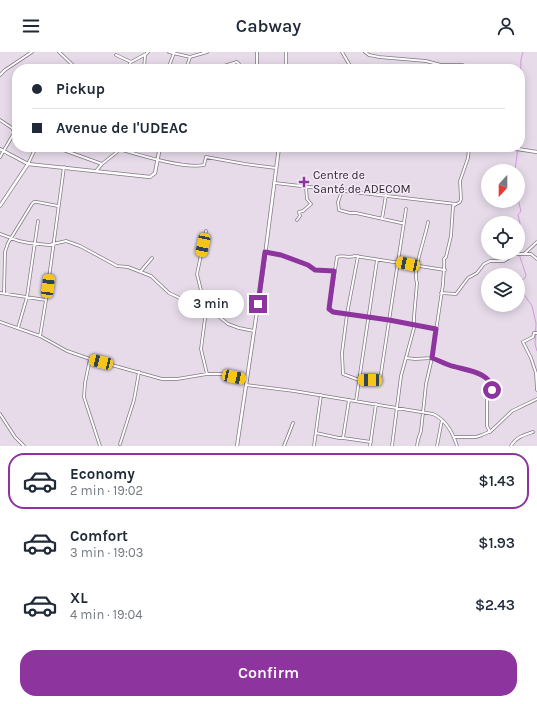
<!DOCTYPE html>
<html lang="en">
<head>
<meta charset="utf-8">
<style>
  :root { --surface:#fff; --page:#f2f2f3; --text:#1f2937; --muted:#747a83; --line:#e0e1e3; --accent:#8e349f }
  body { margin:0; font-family:Karla,sans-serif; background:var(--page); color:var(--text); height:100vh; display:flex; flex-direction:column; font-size:15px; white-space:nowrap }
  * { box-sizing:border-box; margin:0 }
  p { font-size:13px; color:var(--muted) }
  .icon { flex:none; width:22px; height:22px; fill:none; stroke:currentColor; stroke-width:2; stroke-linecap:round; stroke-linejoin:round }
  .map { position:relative; height:394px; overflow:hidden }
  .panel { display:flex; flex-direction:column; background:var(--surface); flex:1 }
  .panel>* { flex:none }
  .hud { position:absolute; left:12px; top:12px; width:513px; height:88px; border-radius:16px; box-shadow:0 2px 10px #0003; display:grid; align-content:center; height:88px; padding:0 20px; background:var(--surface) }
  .needle { width:26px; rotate:201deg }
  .fabs { position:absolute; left:481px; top:112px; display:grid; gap:8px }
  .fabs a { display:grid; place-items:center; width:44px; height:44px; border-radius:50%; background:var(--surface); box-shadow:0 2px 10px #0003; font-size:20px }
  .end { position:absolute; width:18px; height:18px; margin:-9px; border:5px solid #8e349f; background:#fff; box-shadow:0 0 0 2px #fff }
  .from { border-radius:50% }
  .bubble { position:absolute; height:28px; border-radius:14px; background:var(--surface); box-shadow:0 2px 10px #0003; font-size:13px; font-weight:600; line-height:28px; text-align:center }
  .car { position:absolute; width:12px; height:24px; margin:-12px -6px; border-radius:5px; box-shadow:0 0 3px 1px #0007; background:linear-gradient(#f5c518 24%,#345 0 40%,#f5c518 0 76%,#345 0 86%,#f5c518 0) }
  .hud b { display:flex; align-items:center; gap:14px; height:38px; font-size:15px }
  .hud b+b { border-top:1px solid var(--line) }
  .hud i { width:10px; height:10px; background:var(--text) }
  ul { padding:7px 0 0; list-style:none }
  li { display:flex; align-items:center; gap:12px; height:56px; margin:0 8px 6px; padding:0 12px; border:2px solid transparent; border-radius:16px }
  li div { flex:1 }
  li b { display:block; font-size:15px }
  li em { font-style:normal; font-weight:600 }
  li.active { border-color:var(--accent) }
  li>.icon { width:36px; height:36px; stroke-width:1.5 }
  .cta { display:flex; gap:8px; margin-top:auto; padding:8px 20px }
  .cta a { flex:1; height:46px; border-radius:16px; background:var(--accent); color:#fff; font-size:16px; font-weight:600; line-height:46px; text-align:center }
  header { display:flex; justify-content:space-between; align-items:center; height:52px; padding:0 20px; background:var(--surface); font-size:18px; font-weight:600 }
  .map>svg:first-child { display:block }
</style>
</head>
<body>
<header><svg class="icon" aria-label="menu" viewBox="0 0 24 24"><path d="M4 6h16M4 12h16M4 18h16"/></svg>Cabway<svg class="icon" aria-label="person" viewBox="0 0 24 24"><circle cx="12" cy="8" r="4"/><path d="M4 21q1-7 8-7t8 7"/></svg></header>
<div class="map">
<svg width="537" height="394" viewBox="0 0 537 394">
  <rect width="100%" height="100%" fill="#e7dbe9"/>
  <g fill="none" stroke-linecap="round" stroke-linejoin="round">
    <path stroke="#d597e1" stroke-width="1" d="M520 47 522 41 520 37 521 7 523 0
      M515 119 518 95
      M518 147 521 159 518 163 520 171 519 202 526 223 525 226 521 229 523 241 532 254 536 271 535 292 537 299"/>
    <g stroke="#847987" stroke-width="3.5">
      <path id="street" d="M59 0 77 17
        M169 0 190 5 207 0
        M257 0V17
        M342 0 352 17
        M365 0 369 3 379 5 426 9 441 13H463
        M116 3 131 10
        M144 14 154 17
        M127 17 131 10 146 2
        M144 17 145 3 148 0
        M168 17 174 1
        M186 17 190 5
        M214 17 237 10 239 12V17
        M0 23 5 18 32 0
        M0 68 12 76 14 80
        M55 95 102 112
        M119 97C139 103 184 117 204 113L206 105 245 112 276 116
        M0 105 17 76
        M28 112 36 95
        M96 119 102 112 117 100 118 95
        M275 131 456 152
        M342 139 338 150 339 158 350 161H356L401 171H404
        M382 167 386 143
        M297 168 300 164 299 160 303 159 311 152 307 147 306 135
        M206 179 197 222 206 259 201 297 207 322
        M0 182 19 189 29 191 49 193 66 189 80 194 117 214 128 215 151 224 169 241 218 264 228 272 239 276 254 279
        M265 200 281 203 308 213 315 218 334 219
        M524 202H531L537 207
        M358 204 347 262 342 301 343 322 359 328H380L406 157
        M141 219 152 206
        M0 241 46 248
        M4 241 5 200 8 191 32 152 34 150H37L58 154
        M441 241 456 242 468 226 477 221 484 212 490 209H504L515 202H524L537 190
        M0 270 40 284 67 299 90 307 162 327H177L207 322H221L247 328
        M18 276 27 245 38 169
        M436 277 389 268 333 260 329 257 337 205C342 203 349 206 355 204L445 218
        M537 281H534L533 285 523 290 531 306 536 321 537 338
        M40 284 46 248 64 115
        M406 306 415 307 432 306 448 313 476 320 486 326 492 334 491 340 487 346V374L490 380
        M90 307 85 331 84 345 100 394
        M246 333 294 339 433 362C446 368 453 381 457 394
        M356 349 377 208
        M0 362 15 385 24 394
        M316 381 339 386H343L371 390
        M454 385H476L482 383 491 379 512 359 537 347
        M343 386 349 348
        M120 392 134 348 139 320
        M284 394 293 371
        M314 394 321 343
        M370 394 376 352
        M392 394 401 324 414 276V265L417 231C412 219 426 184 428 170
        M417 394 418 388 421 379 426 332 432 306 443 232C443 223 445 216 444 207L446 205 451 184 453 154 460 150 461 147 460 129 468 106 469 95
        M437 394 442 368
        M511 394C516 385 524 383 533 380"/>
    </g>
    <g stroke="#847987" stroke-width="4">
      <path id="secondary" d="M286 0V17
        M504 95 537 100
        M0 97 28 112 150 125 155 121 160 95
        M0 154 28 112
        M237 394 263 219 279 95"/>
    </g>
    <use href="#street" stroke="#fff" stroke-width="2"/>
    <use href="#secondary" stroke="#fff" stroke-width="2.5"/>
  </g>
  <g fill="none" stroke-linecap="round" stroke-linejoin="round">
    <path stroke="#8e349f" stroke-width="5" d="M258 252 265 200 281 203 308 213 315 218 334 219 329 257 333 260 389 268 436 277 432 306C438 308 443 311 449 313 462 318 492 319 492 338"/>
  </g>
  <path fill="#8e349f" stroke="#f4e8f7" stroke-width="1.5" d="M302 124h4v4h4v4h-4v4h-4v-4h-4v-4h4z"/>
  <g text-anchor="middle" stroke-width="3" stroke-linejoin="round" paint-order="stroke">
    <g font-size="12" fill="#2d282e" stroke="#f4e8f7" text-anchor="start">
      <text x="313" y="127">Centre de<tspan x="313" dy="14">Santé de ADECOM</tspan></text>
    </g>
  </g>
</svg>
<div class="fabs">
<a><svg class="needle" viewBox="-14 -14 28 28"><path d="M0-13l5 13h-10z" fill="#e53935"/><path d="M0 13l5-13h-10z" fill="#747a83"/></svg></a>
<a><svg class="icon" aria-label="locate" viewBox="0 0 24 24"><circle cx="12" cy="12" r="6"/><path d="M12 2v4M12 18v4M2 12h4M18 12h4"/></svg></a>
<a><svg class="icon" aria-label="layers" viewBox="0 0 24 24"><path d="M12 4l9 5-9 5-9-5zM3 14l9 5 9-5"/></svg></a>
</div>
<i class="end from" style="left:492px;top:338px"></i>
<i class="end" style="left:258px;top:252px"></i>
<div class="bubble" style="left:178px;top:238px;width:66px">3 min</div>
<i class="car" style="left:203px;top:193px;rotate:192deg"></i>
<i class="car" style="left:408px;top:212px;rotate:282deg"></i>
<i class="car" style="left:48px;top:234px;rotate:7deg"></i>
<i class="car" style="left:101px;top:310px;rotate:284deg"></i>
<i class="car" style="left:234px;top:325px;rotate:102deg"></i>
<i class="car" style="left:370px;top:328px;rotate:271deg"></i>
<div class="hud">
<b><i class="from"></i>Pickup</b>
<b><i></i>Avenue de I'UDEAC</b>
</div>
</div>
<section class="panel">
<ul>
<li class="active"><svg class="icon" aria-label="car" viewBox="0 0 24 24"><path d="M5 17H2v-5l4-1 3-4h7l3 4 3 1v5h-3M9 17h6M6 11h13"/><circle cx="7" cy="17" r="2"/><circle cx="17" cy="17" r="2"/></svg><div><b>Economy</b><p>2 min · 19:02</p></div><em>$1.43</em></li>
<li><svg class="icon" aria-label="car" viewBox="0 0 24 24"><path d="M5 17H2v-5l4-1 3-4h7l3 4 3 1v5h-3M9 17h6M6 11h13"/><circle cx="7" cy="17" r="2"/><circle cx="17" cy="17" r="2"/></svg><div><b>Comfort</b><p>3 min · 19:03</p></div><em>$1.93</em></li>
<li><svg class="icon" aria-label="car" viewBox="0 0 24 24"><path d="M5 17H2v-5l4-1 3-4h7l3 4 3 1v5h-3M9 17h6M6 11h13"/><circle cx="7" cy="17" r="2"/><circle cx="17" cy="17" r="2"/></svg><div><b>XL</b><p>4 min · 19:04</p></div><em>$2.43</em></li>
</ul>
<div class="cta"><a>Confirm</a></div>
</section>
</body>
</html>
